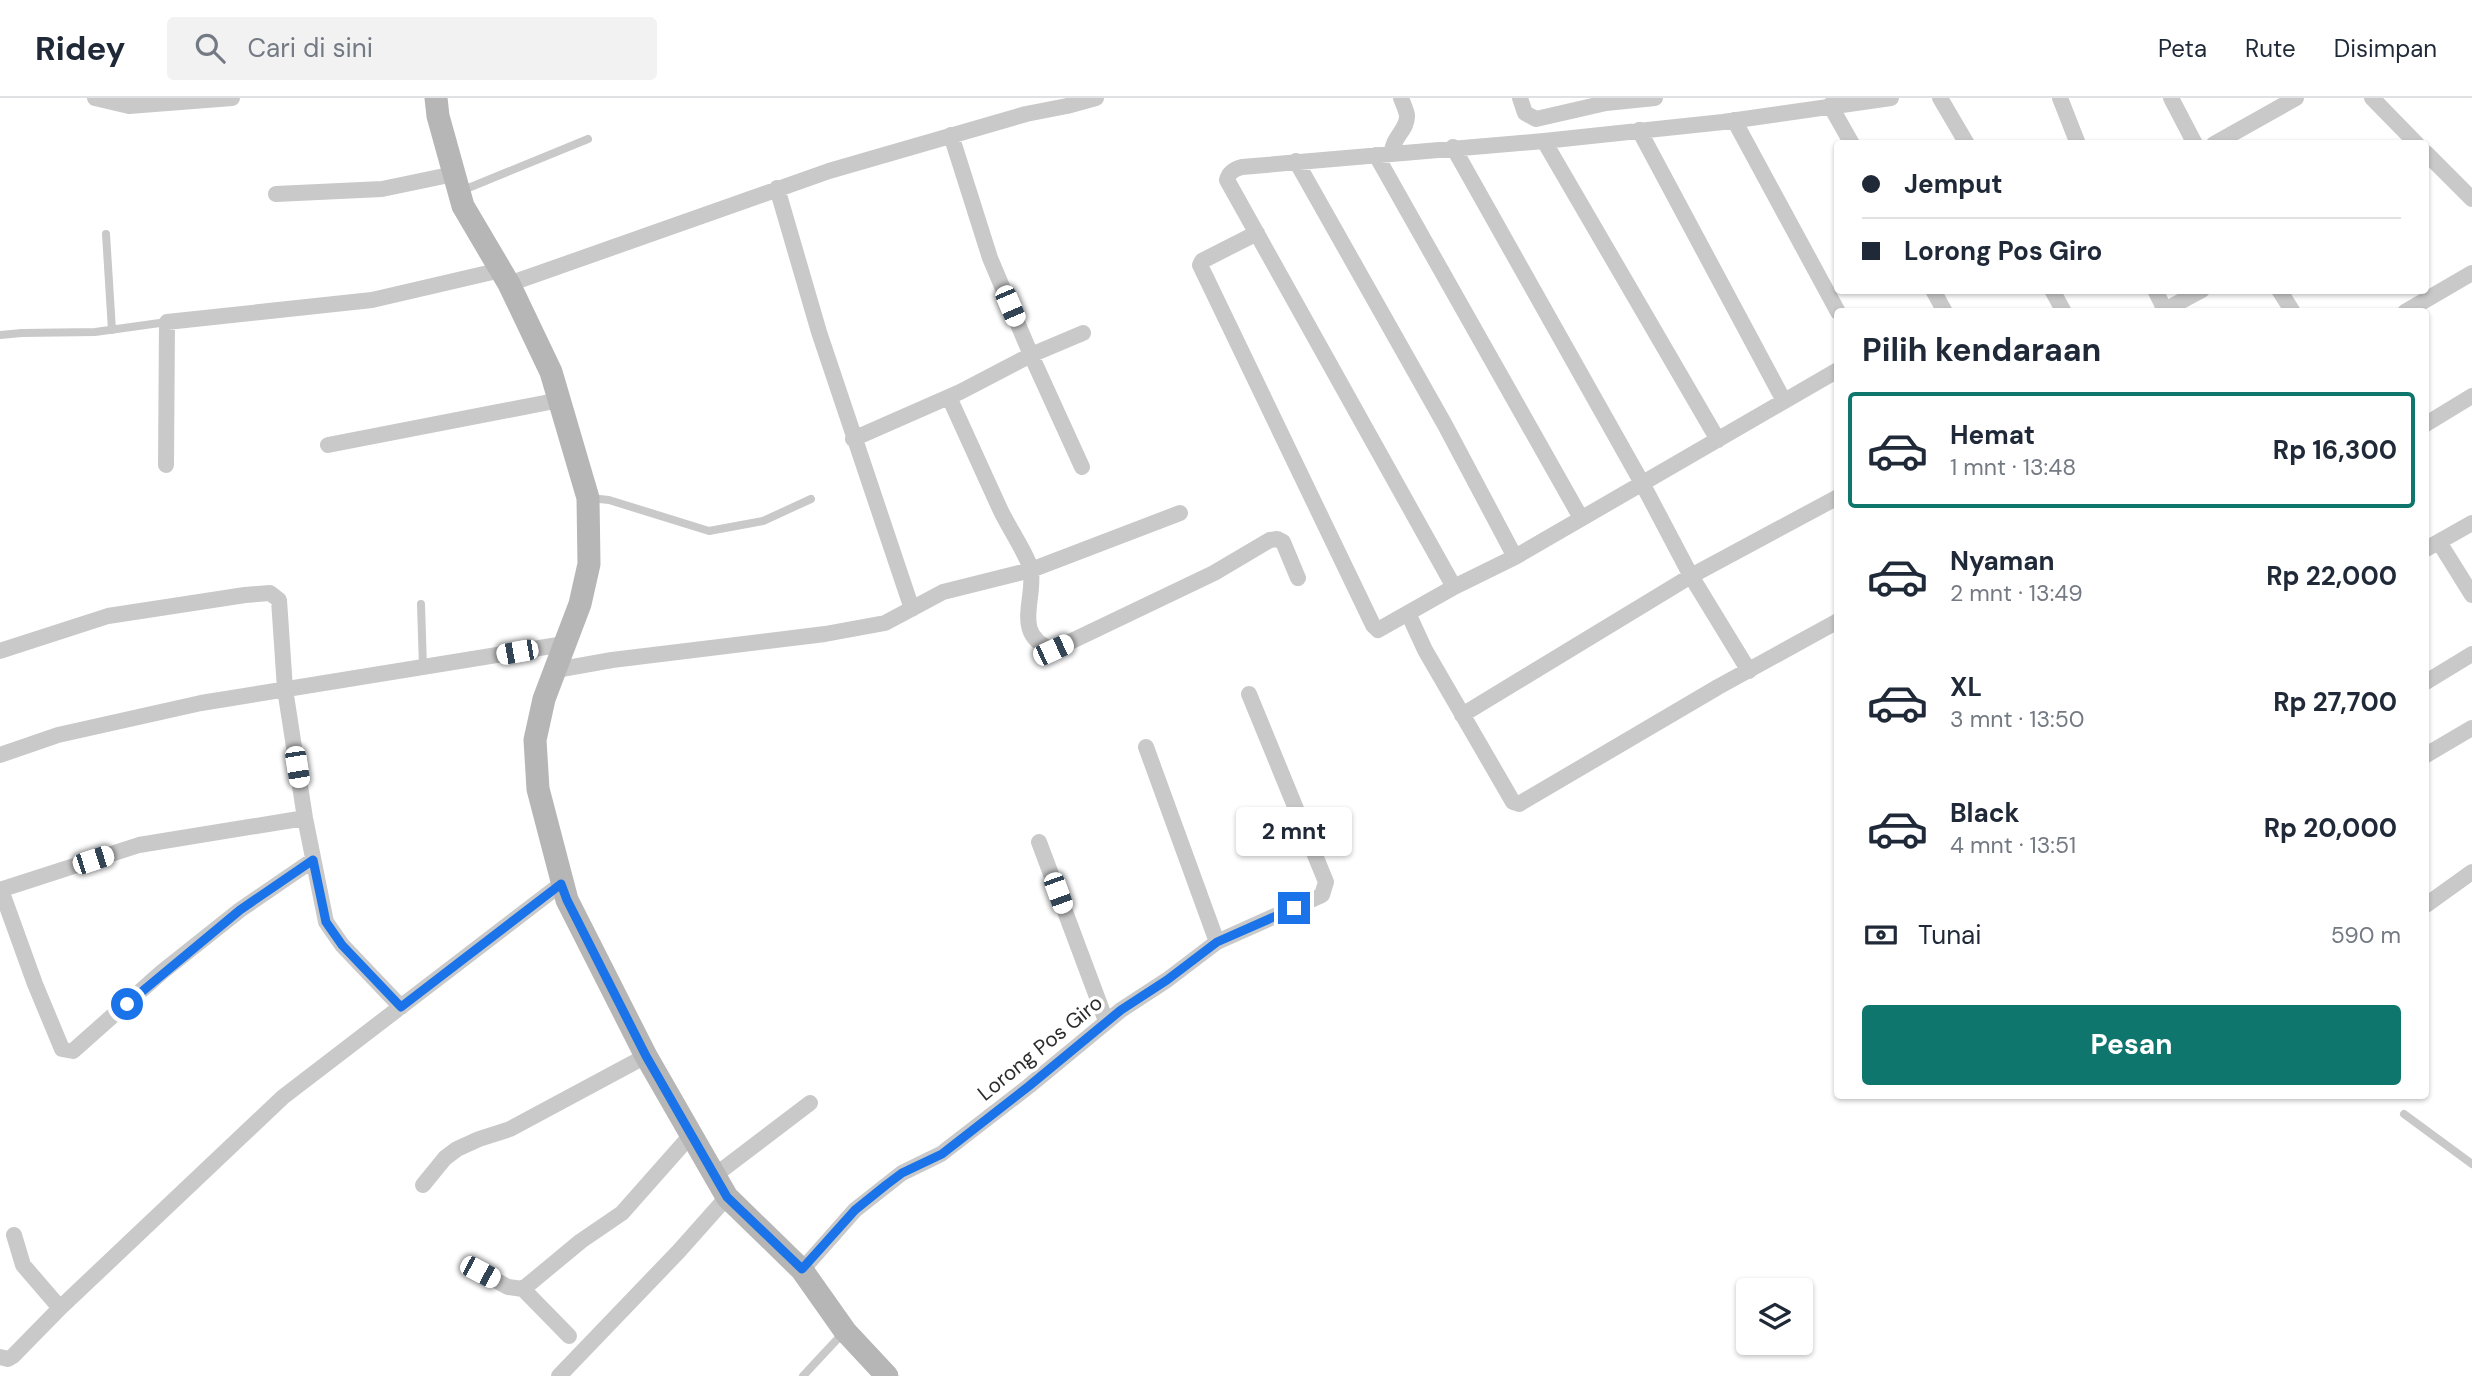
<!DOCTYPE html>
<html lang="id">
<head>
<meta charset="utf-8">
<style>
  :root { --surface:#fff; --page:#f2f2f3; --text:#1f2937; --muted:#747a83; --line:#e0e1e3; --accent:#0f766e }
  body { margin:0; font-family:"DM Sans",sans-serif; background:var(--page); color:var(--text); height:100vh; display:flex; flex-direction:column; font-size:26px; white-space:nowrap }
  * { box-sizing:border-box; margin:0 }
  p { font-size:23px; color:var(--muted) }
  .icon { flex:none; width:38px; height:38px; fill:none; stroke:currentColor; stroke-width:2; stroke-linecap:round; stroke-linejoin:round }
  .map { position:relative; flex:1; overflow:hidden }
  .sheet { position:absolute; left:1834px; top:210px; width:595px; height:791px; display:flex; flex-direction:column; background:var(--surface); border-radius:7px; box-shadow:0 2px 5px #0004 }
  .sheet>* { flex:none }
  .guide { position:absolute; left:1834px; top:42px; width:595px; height:154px; border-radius:7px; box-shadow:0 2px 5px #0004; display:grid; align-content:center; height:154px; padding:0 28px; background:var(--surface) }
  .tools { position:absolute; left:1736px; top:1180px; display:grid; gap:14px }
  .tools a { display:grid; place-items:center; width:77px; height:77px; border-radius:7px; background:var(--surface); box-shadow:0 2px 5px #0004; font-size:35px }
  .end { position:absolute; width:32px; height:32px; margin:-16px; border:9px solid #1a73e8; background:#fff; box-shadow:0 0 0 4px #fff }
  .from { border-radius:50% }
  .bubble { position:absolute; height:49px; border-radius:7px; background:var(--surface); box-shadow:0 2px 5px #0004; font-size:23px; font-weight:700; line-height:49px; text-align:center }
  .car { position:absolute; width:21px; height:42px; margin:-21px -10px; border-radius:9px; box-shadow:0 0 5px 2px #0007; background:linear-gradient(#fff 24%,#345 0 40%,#fff 0 76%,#345 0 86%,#fff 0) }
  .guide b { display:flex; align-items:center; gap:24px; height:66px; font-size:26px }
  .guide b+b { border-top:2px solid var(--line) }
  .guide i { width:18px; height:18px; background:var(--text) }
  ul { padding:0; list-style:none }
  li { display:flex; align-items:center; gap:21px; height:116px; margin:0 14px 10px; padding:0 14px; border:4px solid transparent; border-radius:7px }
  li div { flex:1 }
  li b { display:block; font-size:26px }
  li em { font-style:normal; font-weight:700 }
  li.active { border-color:var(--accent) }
  li>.icon { width:63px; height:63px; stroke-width:1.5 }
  h2 { padding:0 28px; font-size:32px; line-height:84px }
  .pay { display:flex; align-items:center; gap:18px; height:77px; padding:0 28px; font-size:26px }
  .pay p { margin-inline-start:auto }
  .cta { display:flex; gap:14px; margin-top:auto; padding:14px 28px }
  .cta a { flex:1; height:80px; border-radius:7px; background:var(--accent); color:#fff; font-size:28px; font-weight:700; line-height:80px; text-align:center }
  header { display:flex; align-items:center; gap:42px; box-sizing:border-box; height:98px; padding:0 35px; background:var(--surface); border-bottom:2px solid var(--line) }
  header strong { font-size:33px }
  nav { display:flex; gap:38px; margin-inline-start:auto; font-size:24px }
  .search { width:490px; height:63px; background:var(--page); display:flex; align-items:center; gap:18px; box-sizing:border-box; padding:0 24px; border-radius:7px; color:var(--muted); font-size:26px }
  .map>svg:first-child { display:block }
</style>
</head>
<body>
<header>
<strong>Ridey</strong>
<div class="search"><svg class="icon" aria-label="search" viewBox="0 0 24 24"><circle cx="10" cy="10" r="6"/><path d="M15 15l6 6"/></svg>Cari di sini</div>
<nav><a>Peta</a><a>Rute</a><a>Disimpan</a></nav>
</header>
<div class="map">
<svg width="2472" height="1278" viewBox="0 0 2472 1278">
  <rect width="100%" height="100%" fill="#fff"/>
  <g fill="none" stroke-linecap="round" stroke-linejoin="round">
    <path stroke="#c9c9c9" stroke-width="8" d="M461 93 588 41
      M106 136 112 232
      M0 237 22 235 95 234 167 224
      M590 400 609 402 709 433 763 423 811 401
      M421 506 423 570
      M2404 1016 2472 1066
      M803 1278 843 1235"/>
    <path stroke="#c9c9c9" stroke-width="16" d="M95 0 129 8 232 0
      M1520 0 1525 15 1536 21 1606 5 1655 0
      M1940 0 1967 46
      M2060 0 2078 46
      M2171 0 2195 46
      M2372 0 2417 46
      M1830 7 1852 46
      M1734 22 1838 214
      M1639 32 1784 303
      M951 37 990 160 1031 257 1082 369
      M1544 43 1718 342
      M2214 46 2296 0
      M1453 49 1642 385 1691 478 1749 573
      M1392 55C1392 39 1408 32 1407 17 1406 12 1403 5 1401 0
      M2426 55 2472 101
      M1376 57 1581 420
      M1296 63 1445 327 1515 459
      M777 90 819 234 912 511
      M276 96 382 91 454 76
      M1257 135 1202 163 1200 167 1373 527 1378 532 1454 489 1515 459 1838 272
      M509 186 829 73 1026 16 1067 8 1096 0
      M1933 192 1945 214
      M2052 192 2064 214
      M2155 192 2166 214
      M2279 192 2293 214
      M2161 214 2202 192
      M2405 214 2472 175
      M949 299C966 337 983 374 1000 411 1007 427 1029 459 1031 473 1035 504 1012 537 1053 552L1214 475 1270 442 1277 441 1283 444 1298 480
      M2426 326 2472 298
      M853 341 960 294 1031 257 1083 235
      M328 347 560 302
      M166 367 167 224 372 202 501 172
      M2439 444 2472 497
      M2426 451 2472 425
      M1454 489 1227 82C1229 74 1234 71 1242 69L1544 43 1723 24 1891 0
      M1408 515 1425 552 1513 704 1519 706 1718 589 1838 523
      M0 553 108 518 245 497 270 495 279 502 285 591 305 720 326 824 342 847 401 909
      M556 572 612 562 825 536 885 525 943 494 1031 472 1180 415
      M2426 584 2472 556
      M1462 617 1691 478 1838 399
      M1146 649 1217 844
      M0 657 58 637 201 605 564 546
      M2426 657 2472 630
      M1039 744 1106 923
      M0 792 139 747 305 720
      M1 792 35 886 62 951 73 953 162 874 240 812 313 762
      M2426 807 2472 774
      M714 1078 810 1005
      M423 1087 445 1060 457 1051 479 1041 510 1031 646 958
      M14 1137 23 1167 60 1210
      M802 1172 855 1112 902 1075 941 1056 1029 988 1121 912 1167 882 1217 844 1322 797 1326 784 1249 596
      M480 1174 508 1189 523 1191 581 1143 622 1115 691 1037
      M523 1191 569 1238
      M0 1259 8 1261 13 1258 60 1210 283 999 561 786
      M559 1278 679 1153 727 1099"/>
    <path stroke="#b6b6b6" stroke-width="23" d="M436 0 438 18 463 108 509 186 551 274 588 400 589 466 580 506 544 601 535 642 538 691 567 802 646 958 727 1099 802 1172 845 1233 887 1278"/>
  </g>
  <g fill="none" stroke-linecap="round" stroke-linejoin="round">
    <path stroke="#1a73e8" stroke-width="9" d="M127 906 240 812 313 762 326 824 342 847 401 909 561 786 567 802 646 958 727 1099 802 1171 855 1112 886 1087 902 1075 942 1056 1029 988 1121 912 1167 882 1217 844 1294 810"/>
  </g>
  <g text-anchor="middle" stroke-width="7" stroke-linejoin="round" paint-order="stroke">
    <g font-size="21" fill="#2c2c2c" stroke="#fff">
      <text transform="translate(1040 950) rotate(-39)" y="7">Lorong Pos Giro</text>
    </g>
  </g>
</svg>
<div class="tools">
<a><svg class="icon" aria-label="layers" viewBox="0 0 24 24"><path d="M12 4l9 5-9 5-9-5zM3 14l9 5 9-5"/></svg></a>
</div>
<i class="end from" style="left:127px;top:906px"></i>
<i class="end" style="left:1294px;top:810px"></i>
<div class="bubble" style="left:1236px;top:709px;width:116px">2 mnt</div>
<i class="car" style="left:1010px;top:208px;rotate:157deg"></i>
<i class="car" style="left:1053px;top:552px;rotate:65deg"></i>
<i class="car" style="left:517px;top:554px;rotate:260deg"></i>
<i class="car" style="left:297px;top:669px;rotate:171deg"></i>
<i class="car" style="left:93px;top:762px;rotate:72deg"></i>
<i class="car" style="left:1058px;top:795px;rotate:160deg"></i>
<i class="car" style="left:480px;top:1174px;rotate:118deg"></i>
<div class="guide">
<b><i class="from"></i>Jemput</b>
<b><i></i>Lorong Pos Giro</b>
</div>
<section class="sheet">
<h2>Pilih kendaraan</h2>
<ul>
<li class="active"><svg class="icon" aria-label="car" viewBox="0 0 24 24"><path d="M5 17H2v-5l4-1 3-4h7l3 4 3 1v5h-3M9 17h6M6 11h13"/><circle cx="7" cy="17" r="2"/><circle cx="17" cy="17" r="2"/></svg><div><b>Hemat</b><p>1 mnt · 13:48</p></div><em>Rp 16,300</em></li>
<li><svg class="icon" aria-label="car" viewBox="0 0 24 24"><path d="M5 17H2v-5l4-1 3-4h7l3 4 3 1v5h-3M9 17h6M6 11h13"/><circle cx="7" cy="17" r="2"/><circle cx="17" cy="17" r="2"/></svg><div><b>Nyaman</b><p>2 mnt · 13:49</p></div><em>Rp 22,000</em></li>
<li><svg class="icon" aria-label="car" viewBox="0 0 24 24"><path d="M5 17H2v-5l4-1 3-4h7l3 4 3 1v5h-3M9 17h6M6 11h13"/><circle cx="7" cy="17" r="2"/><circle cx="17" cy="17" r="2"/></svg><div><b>XL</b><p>3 mnt · 13:50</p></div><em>Rp 27,700</em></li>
<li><svg class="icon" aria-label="car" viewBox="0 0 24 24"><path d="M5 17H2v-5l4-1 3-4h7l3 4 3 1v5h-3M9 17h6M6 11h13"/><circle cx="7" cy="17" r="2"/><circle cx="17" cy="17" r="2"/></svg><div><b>Black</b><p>4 mnt · 13:51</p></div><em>Rp 20,000</em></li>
</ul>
<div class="pay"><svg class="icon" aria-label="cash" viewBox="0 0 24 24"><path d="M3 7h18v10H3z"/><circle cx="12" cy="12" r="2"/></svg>Tunai<p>590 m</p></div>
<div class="cta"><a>Pesan</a></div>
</section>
</div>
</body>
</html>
